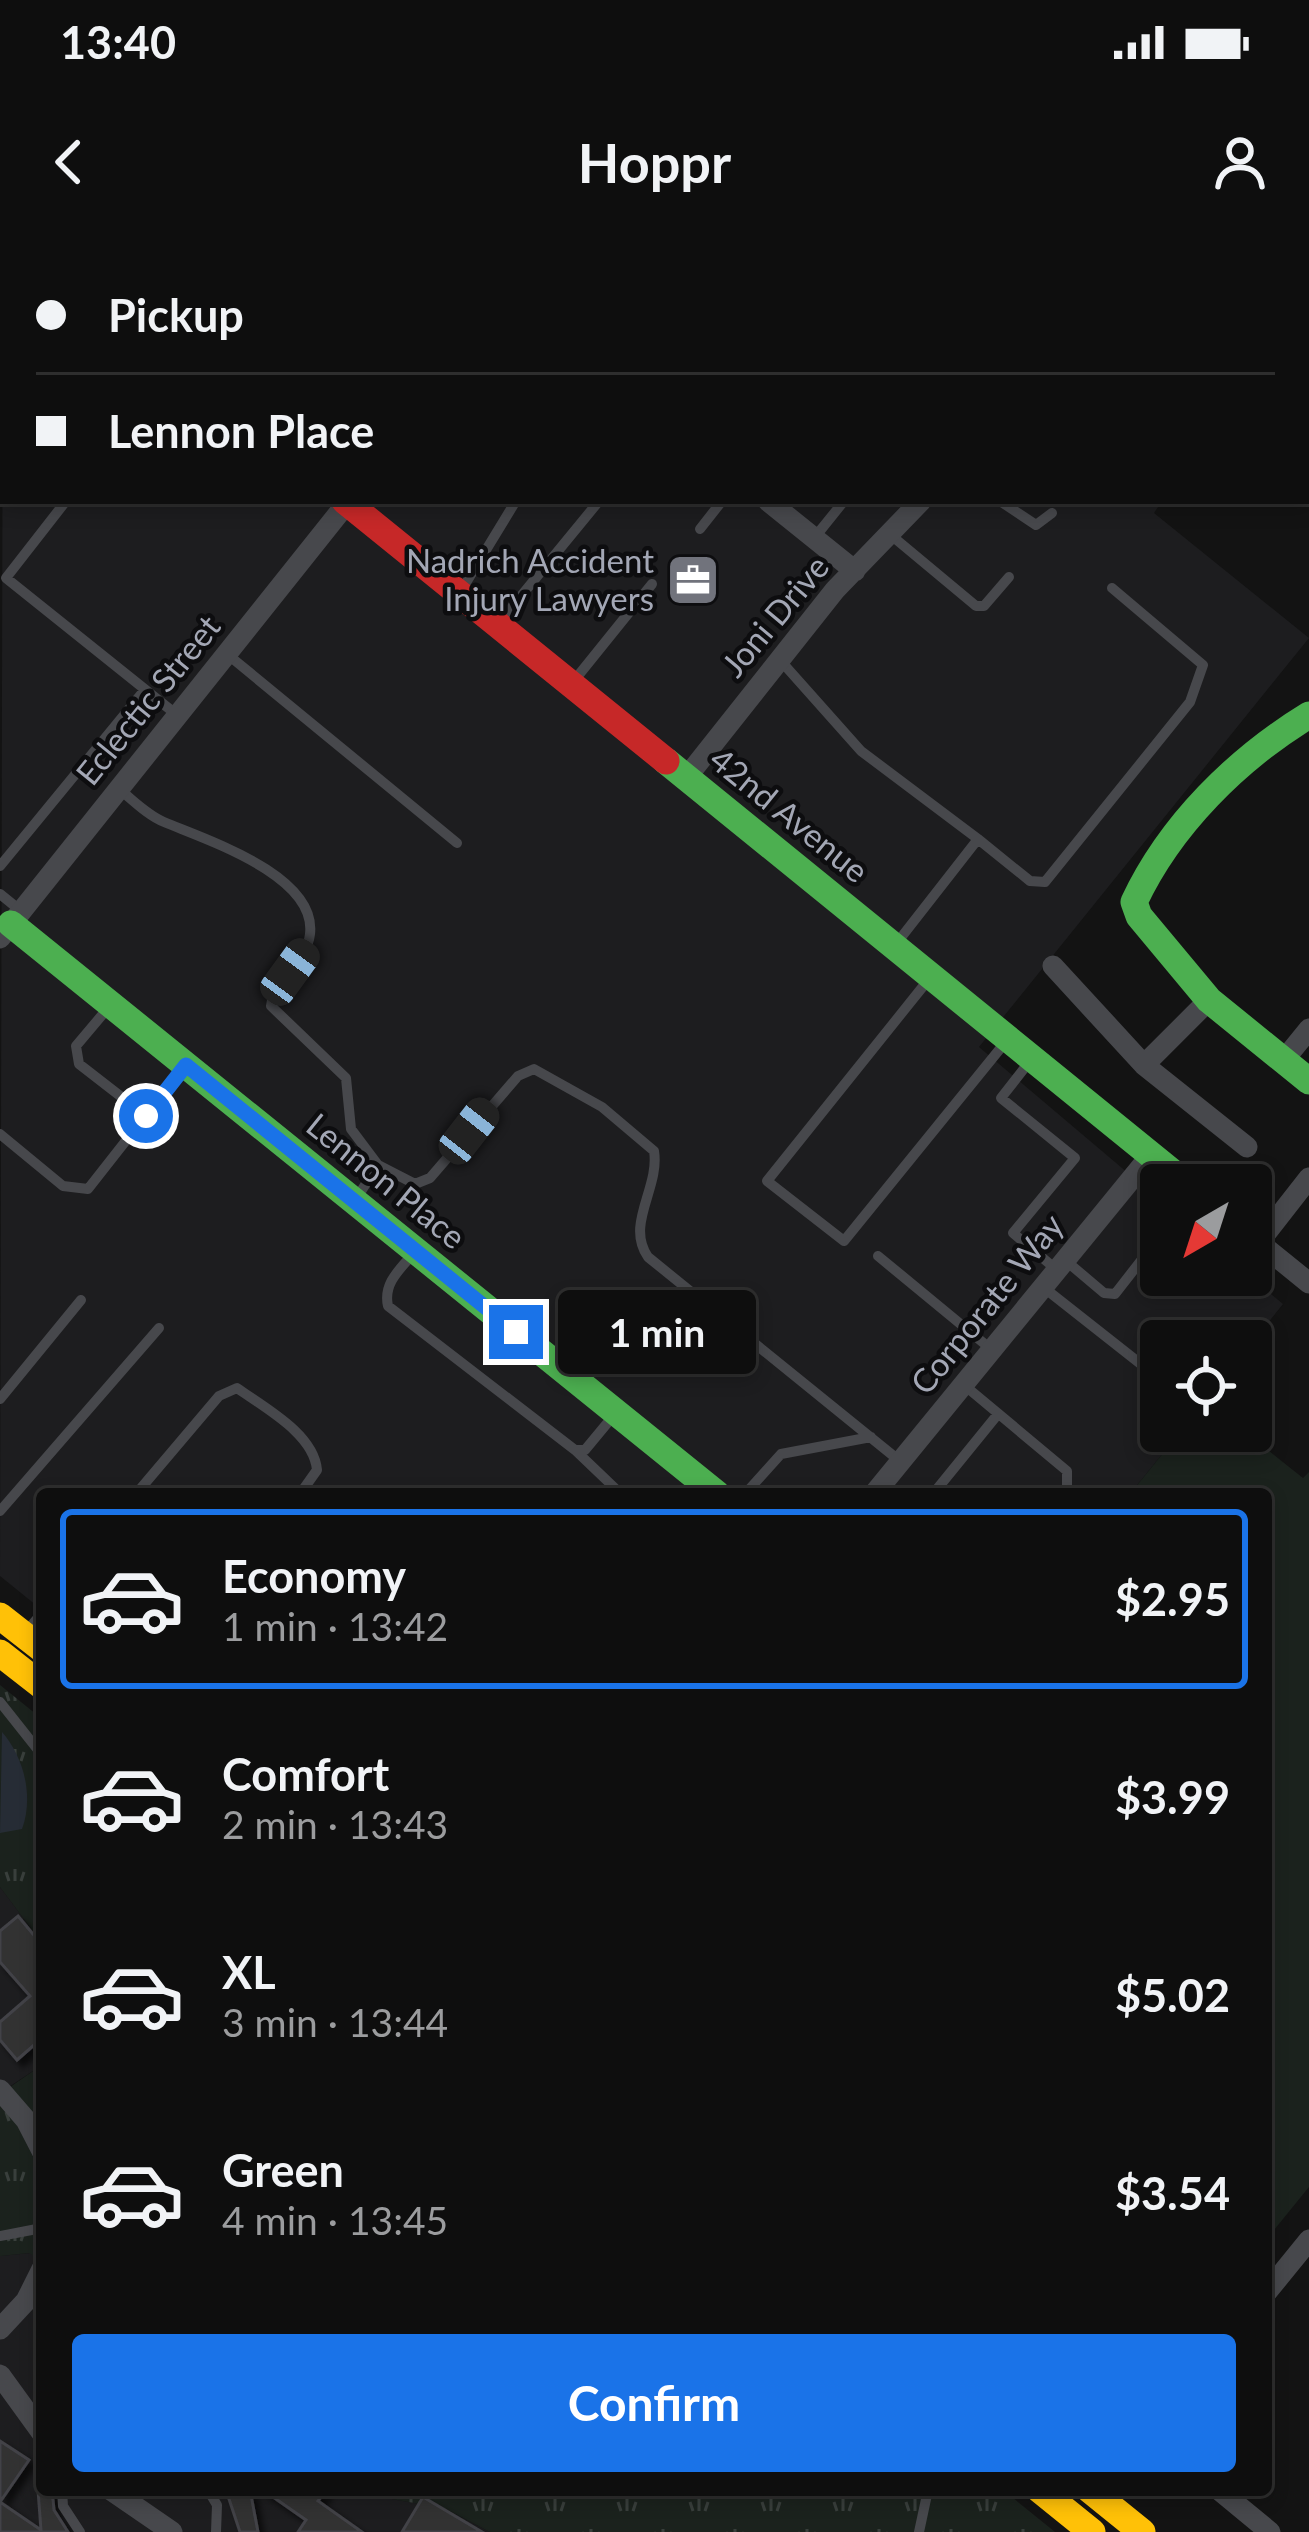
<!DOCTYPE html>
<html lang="en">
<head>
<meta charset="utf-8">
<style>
  :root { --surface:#0e0e0e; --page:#1c1c1c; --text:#f1f3f6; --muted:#9b9c9e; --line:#2e2e2e; --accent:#1a73e8 }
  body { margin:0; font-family:Lato,sans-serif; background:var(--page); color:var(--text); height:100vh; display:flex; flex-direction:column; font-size:45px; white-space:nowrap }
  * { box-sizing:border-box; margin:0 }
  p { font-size:39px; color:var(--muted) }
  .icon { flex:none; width:66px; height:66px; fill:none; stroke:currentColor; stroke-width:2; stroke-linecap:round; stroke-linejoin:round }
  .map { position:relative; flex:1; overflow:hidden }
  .side { position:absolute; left:36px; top:1248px; width:1236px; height:1008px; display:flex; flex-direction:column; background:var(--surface); border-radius:12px; box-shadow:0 6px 18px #0003,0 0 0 3px var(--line) }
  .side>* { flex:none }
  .hud { position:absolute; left:0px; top:0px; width:1311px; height:264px; box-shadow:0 6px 18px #0003,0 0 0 3px var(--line); display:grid; align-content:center; height:264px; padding:0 36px; background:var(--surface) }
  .needle { width:78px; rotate:219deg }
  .controls { position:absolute; left:1140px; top:924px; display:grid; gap:24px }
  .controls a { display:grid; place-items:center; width:132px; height:132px; border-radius:12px; background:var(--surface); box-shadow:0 6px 18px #0003,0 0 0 3px var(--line); font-size:60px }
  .end { position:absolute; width:54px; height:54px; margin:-27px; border:15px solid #1a73e8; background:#fff; box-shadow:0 0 0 6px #fff }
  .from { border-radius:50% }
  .bubble { position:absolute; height:84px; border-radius:12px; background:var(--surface); box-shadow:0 6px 18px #0003,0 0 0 3px var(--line); font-size:39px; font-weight:700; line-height:84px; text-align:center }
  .car { position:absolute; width:36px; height:72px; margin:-36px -18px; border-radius:15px; box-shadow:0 0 9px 3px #0007; background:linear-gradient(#222 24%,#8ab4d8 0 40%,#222 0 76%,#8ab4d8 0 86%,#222 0) }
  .hud b { display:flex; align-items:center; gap:42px; height:114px; font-size:45px }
  .hud b+b { border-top:3px solid var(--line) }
  .hud i { width:30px; height:30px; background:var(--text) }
  ul { padding:21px 0 0; list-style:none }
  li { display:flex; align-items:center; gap:36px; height:180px; margin:0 24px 18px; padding:0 12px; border:6px solid transparent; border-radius:12px }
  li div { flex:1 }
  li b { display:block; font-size:45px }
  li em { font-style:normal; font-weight:700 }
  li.active { border-color:var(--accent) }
  li>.icon { width:108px; height:108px; stroke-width:1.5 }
  .action { display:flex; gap:24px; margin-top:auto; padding:24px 36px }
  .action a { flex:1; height:138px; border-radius:12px; background:var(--accent); color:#fff; font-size:48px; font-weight:700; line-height:138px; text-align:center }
  .status { display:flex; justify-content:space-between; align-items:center; height:84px; padding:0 60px; background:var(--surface); direction:ltr }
  .status svg { height:33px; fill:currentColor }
  header { display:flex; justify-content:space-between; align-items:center; height:156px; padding:0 36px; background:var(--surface); font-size:54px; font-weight:700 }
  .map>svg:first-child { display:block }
</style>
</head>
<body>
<div class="status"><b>13:40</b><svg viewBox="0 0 49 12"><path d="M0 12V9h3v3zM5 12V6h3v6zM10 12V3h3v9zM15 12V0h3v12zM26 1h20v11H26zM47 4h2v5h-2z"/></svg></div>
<header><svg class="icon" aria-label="back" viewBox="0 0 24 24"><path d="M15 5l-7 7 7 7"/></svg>Hoppr<svg class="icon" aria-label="person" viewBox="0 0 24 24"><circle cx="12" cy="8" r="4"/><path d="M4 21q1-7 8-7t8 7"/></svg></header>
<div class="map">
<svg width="1309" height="2292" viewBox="0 0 1309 2292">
  <defs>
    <pattern id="grass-tufts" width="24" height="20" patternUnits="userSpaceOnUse" patternTransform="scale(3)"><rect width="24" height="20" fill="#1b221d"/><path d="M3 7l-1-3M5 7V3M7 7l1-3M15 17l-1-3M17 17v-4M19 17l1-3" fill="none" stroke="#393f3c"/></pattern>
    <filter id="shadow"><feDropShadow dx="6" dy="6" stdDeviation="3" flood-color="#0009"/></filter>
  </defs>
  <rect width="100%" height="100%" fill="#131313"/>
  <path fill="#1d1d1f" d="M3 0H1309L1308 70V3H3V261H1162L1154 273 1309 398 979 807 1161 961V1035H1248L1283 1064 1251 1104 1161 1101V1191H1181L1130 1254H42V1370L0 1336Z
    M0 1647 42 1703V1825L0 1853Z
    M30 2013 42 2021V2250H344L446 2269 490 2292H0V2016Z"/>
  <path fill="url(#grass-tufts)" d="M0 1445 42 1479V1703L0 1647Z
    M42 1825V2021L29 2013 0 2016V1854Z
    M344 2250H1003L1055 2292H490L446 2269Z"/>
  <path fill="#1b221d" d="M1181 1191H1244L1303 1238 1309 1232V1947L1266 2000V1254H1130Z"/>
  <path fill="#262c35" d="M2 1492C24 1517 34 1557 22 1589L0 1593Z"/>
  <path fill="#313132" stroke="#424247" stroke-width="3" filter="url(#shadow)" d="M18 1676 42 1705V1798L17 1820 0 1800V1782L30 1756 0 1722V1691Z
    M0 2201 29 2220 0 2262Z
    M38 2250H52L54 2270 68 2292H0V2262L41 2290Z
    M226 2250H250L258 2292H240Z
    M263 2250H326L318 2261 362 2292H298L306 2280Z
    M423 2257 482 2292H402Z"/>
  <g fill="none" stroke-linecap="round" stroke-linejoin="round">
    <path stroke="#47484c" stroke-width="10" d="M101 0 105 3
      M885 0 897 3
      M1186 0 1189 3
      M1236 0 1239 3
      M44 3 46 0
      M324 3 327 0
      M401 3 404 0
      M502 3 505 0
      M645 3 648 0
      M708 3 710 0
      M1049 3 1051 0
      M1308 18 1309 17
      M66 261 6 338 177 475
      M1000 261 1036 285 1052 273
      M700 289 722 261
      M892 296 976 366H984L1009 337
      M815 297 844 261
      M461 351 514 264
      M498 384 599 261
      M227 414 457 603
      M780 420 861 511 978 599
      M573 442 652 344
      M119 549C133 560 147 575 164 582 204 599 317 635 310 694 307 722 274 738 271 766L346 838 351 889 378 925 356 959
      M0 626 143 452
      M0 654 21 671
      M896 704 978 599 1030 641 1045 642 1190 462 1203 425 1112 348
      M929 739 767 941 844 1001 1008 799
      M108 768 76 806 79 824 146 876
      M1030 821 1001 858 1075 918 1013 993 1057 1030
      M0 894 63 946 88 949 183 828
      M378 925 415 944 430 938 518 836 534 829 602 867 654 911C660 948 625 984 648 1017L901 1222
      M413 1014C399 1030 383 1044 388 1066L575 1210H585L614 1175
      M878 1016 992 1110
      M1065 1020 1104 1053 1115 1054 1161 995
      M1043 1047 1161 1140
      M964 1145 1067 1231V1254
      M0 1159 81 1060
      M575 1210 621 1254
      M136 1254 219 1156 237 1148C265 1168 314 1194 317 1230L300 1254
      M745 1254 781 1214 871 1197
      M933 1254 998 1174
      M0 1271 159 1088
      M25 1393 42 1373
      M0 1462 42 1515
      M0 1996 42 1988
      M62 2250 63 2266 80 2292
      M208 2250 217 2265 216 2292
      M919 2292 928 2250"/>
    <path stroke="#47484c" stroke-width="21" d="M22 0 25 3
      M444 0 448 3
      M1123 3V0
      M1308 179 1309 180
      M768 261 855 331
      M686 538 835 350 921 261
      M0 698 347 263
      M1053 726 1144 825 1247 907
      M1283 821 1309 789
      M1144 825 1209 760
      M1251 996 1309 1043
      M1259 1002 1309 938
      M874 1254 1151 915
      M0 1850 26 1880 42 1911
      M1266 2053 1309 2000
      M0 2089 26 2061 42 2029
      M0 2135 42 2193
      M111 2250 172 2292
      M1219 2250 1270 2292"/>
    <path stroke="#4caf50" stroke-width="27" d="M1309 475C1237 519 1170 585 1134 662L1139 676 1209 760 1309 841
      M666 521 1188 945
      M11 684 717 1254"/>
    <path stroke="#ffc107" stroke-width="27" d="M0 1376 42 1409
      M0 1413 42 1446
      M1040 2250 1092 2292
      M1090 2250 1142 2292"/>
    <path stroke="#c62828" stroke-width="27" d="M345 261 666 521"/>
  </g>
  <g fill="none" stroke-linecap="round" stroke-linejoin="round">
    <path stroke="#1a73e8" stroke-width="15" d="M146 876 186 825 516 1092"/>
  </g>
  <defs>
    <g id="office-square" transform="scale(2.7)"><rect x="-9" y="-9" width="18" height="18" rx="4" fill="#71737c" stroke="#0d0d0f"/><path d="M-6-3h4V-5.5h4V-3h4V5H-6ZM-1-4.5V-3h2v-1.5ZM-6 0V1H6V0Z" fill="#fff"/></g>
  </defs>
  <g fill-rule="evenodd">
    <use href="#office-square" x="693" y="340"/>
  </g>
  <g text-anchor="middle" stroke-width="9" stroke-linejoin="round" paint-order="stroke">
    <g font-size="33" fill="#a3a7b5" stroke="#0d0d0f" text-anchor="end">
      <text x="654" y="333">Nadrich Accident<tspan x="654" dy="38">Injury Lawyers</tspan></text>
    </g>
    <g font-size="33" fill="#a3a7b5" stroke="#0d0d0f">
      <text transform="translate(775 376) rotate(-50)" y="12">Joni Drive</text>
      <text transform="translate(148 460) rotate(-51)" y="12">Eclectic Street</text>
      <text transform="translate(789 575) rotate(39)" y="12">42nd Avenue</text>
      <text transform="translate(386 941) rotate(39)" y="12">Lennon Place</text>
      <text transform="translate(987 1064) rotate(-51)" y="12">Corporate Way</text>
    </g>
  </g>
</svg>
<div class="controls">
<a><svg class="needle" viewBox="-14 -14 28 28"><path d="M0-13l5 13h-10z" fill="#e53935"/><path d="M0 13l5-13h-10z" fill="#9b9c9e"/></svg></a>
<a><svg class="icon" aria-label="locate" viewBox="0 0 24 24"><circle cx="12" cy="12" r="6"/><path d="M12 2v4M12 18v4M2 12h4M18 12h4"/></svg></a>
</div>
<i class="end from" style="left:146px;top:876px"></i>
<i class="end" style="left:516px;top:1092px"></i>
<div class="bubble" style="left:558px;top:1050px;width:198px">1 min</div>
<i class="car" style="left:290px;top:732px;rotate:36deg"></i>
<i class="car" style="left:469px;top:891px;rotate:38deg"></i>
<div class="hud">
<b><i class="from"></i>Pickup</b>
<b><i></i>Lennon Place</b>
</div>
<section class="side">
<ul>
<li class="active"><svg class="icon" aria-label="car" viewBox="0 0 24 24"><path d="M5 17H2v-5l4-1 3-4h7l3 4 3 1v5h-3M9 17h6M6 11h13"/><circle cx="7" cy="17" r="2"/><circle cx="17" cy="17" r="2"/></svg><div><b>Economy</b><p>1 min · 13:42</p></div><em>$2.95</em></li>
<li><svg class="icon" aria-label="car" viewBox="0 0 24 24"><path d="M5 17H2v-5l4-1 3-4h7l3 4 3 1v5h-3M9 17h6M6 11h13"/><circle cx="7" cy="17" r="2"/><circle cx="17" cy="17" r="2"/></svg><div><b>Comfort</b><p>2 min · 13:43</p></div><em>$3.99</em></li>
<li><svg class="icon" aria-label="car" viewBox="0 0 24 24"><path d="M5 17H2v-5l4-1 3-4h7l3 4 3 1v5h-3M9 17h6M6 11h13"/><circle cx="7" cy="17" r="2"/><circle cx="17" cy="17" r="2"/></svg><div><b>XL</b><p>3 min · 13:44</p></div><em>$5.02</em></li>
<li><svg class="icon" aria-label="car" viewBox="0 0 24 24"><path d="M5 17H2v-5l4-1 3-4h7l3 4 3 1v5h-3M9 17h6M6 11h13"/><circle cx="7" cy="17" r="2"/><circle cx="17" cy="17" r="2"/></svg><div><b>Green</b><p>4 min · 13:45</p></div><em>$3.54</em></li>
</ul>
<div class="action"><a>Confirm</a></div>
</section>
</div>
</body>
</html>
